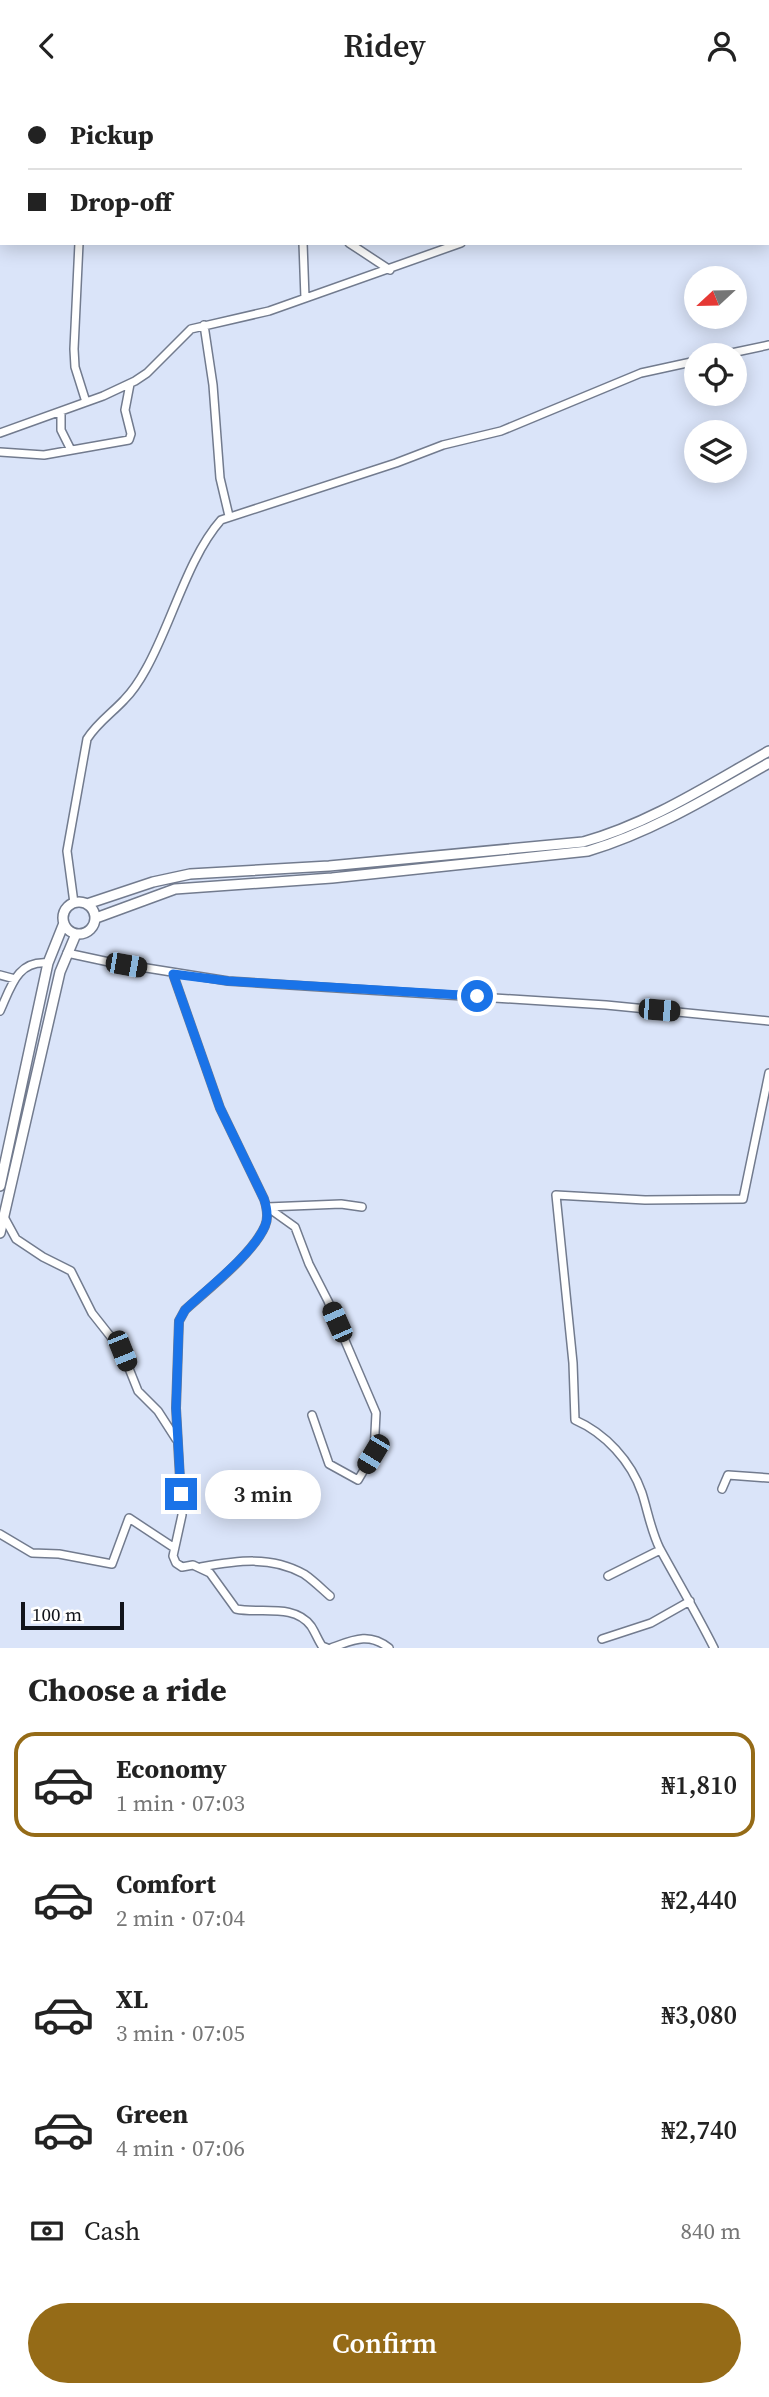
<!DOCTYPE html>
<html lang="en">
<head>
<meta charset="utf-8">
<style>
  :root { --surface:#fff; --page:#f2f2f2; --text:#222; --muted:#767676; --line:#e0e0e0; --accent:#956b17 }
  body { margin:0; font-family:"Source Serif 4",serif; background:var(--page); color:var(--text); height:100vh; display:flex; flex-direction:column; font-size:26px; white-space:nowrap }
  * { box-sizing:border-box; margin:0 }
  p { font-size:23px; color:var(--muted) }
  .icon { flex:none; width:38px; height:38px; fill:none; stroke:currentColor; stroke-width:2; stroke-linecap:round; stroke-linejoin:round }
  .map { position:relative; height:1557px; overflow:hidden }
  .side { display:flex; flex-direction:column; background:var(--surface); flex:1 }
  .side>* { flex:none }
  .guide { position:absolute; left:0px; top:0px; width:770px; height:154px; box-shadow:0 4px 18px #0003; display:grid; align-content:center; height:154px; padding:0 28px; background:var(--surface) }
  .needle { width:46px; rotate:248deg }
  .fabs { position:absolute; left:684px; top:175px; display:grid; gap:14px }
  .fabs a { display:grid; place-items:center; width:63px; height:63px; border-radius:50%; background:var(--surface); box-shadow:0 4px 18px #0003; font-size:35px }
  .scale { position:absolute; left:21px; bottom:18px; width:103px; box-sizing:border-box; padding-left:7px; border:4px solid #11141b; border-top:0; font-size:19px; line-height:24px; white-space:nowrap; color:#11141b; -webkit-text-stroke:5px #fff; paint-order:stroke }
  .end { position:absolute; width:32px; height:32px; margin:-16px; border:9px solid #1a73e8; background:#fff; box-shadow:0 0 0 4px #fff }
  .from { border-radius:50% }
  .bubble { position:absolute; height:49px; border-radius:24px; background:var(--surface); box-shadow:0 4px 18px #0003; font-size:23px; font-weight:600; line-height:49px; text-align:center }
  .car { position:absolute; width:21px; height:42px; margin:-21px -10px; border-radius:9px; box-shadow:0 0 5px 2px #0007; background:linear-gradient(#222 24%,#8ab4d8 0 40%,#222 0 76%,#8ab4d8 0 86%,#222 0) }
  .guide b { display:flex; align-items:center; gap:24px; height:66px; font-size:26px }
  .guide b+b { border-top:2px solid var(--line) }
  .guide i { width:18px; height:18px; background:var(--text) }
  ul { padding:0; list-style:none }
  li { display:flex; align-items:center; gap:21px; height:105px; margin:0 14px 10px; padding:0 14px; border:4px solid transparent; border-radius:21px }
  li div { flex:1 }
  li b { display:block; font-size:26px }
  li em { font-style:normal; font-weight:600 }
  li.current { border-color:var(--accent) }
  li>.icon { width:63px; height:63px; stroke-width:1.5 }
  h2 { padding:0 28px; font-size:32px; line-height:84px }
  .pay { display:flex; align-items:center; gap:18px; height:77px; padding:0 28px; font-size:26px }
  .pay p { margin-inline-start:auto }
  .button { display:flex; gap:14px; margin-top:auto; padding:14px 28px }
  .button a { flex:1; height:80px; border-radius:42px; background:var(--accent); color:#fff; font-size:28px; font-weight:600; line-height:80px; text-align:center }
  header { display:flex; justify-content:space-between; align-items:center; height:91px; padding:0 28px; background:var(--surface); font-size:32px; font-weight:600 }
  .map>svg:first-child { display:block }
</style>
</head>
<body>
<header><svg class="icon" aria-label="back" viewBox="0 0 24 24"><path d="M15 5l-7 7 7 7"/></svg>Ridey<svg class="icon" aria-label="person" viewBox="0 0 24 24"><circle cx="12" cy="8" r="4"/><path d="M4 21q1-7 8-7t8 7"/></svg></header>
<div class="map">
<svg width="769" height="1557" viewBox="0 0 769 1557">
  <rect width="100%" height="100%" fill="#dae4f9"/>
  <g fill="none" stroke-linecap="round" stroke-linejoin="round">
    <g stroke="#727b8e" stroke-width="10">
      <path id="minor" d="M304 2V0
        M596 2 601 0
        M79 152 74 258 75 276 86 311
        M303 152 305 207
        M349 152 390 179
        M204 234 213 294 220 387 229 425
        M722 264 769 254
        M61 321V339L71 359
        M0 342 103 305 135 290 147 282 191 238 269 220 461 152
        M0 361 44 364 129 349 131 343 125 319 130 293
        M74 812 67 760 87 648C97 632 112 622 124 609 133 600 140 589 146 578 171 534 188 466 221 429L396 372 443 354 501 340 641 282 696 270
        M67 862 109 871 228 890 606 914 769 930
        M173 883 220 1017 264 1108C267 1117 269 1126 265 1135 253 1163 208 1198 185 1219L179 1230 176 1317 182 1424 173 1465 176 1472 182 1476 193 1474 210 1482 236 1518C260 1523 294 1512 311 1535 315 1541 318 1549 322 1555L327 1557
        M0 884 15 888
        M0 920C11 896 17 869 48 872
        M4 1126 16 1148 43 1166 71 1180 92 1222 122 1260 138 1300 158 1320 176 1348
        M312 1324 329 1373 358 1389 374 1362 376 1322 328 1210 309 1173 295 1136 267 1116 341 1113 362 1116
        M722 1398 728 1384 769 1387
        M0 1443 32 1462 59 1463 112 1473 129 1427 173 1456
        M201 1476C236 1470 271 1464 304 1483 313 1489 322 1498 330 1505
        M608 1485 660 1459
        M602 1548 651 1532 690 1510
        M331 1557C353 1549 369 1541 389 1557
        M714 1557C697 1523 678 1491 660 1458 651 1440 648 1421 642 1402 631 1370 605 1342 575 1329L573 1272 556 1104 645 1109 743 1108 769 982"/>
    </g>
    <g stroke="#727b8e" stroke-width="12">
      <path id="tertiary" d="M63 827a16 16 0 1 1 32 0a16 16 0 1 1-32 0Z
        M87 813 153 791 190 783 329 775 583 751C649 733 710 693 769 660
        M96 827 175 798 332 787 588 760C652 741 711 705 769 672
        M0 1095 48 872 64 832
        M0 1142 60 881 76 843"/>
    </g>
    <g stroke="#727b8e" stroke-width="13">
      <path id="secondary" d="M665 0 667 2
        M768 140 769 141"/>
    </g>
    <use href="#minor" stroke="#fff" stroke-width="7"/>
    <use href="#tertiary" stroke="#fff" stroke-width="9"/>
    <use href="#secondary" stroke="#fff" stroke-width="10"/>
  </g>
  <g fill="none" stroke-linecap="round" stroke-linejoin="round">
    <path stroke="#1a73e8" stroke-width="9" d="M181 1403 176 1317 179 1230 185 1219C208 1197 253 1163 265 1135 269 1126 267 1117 264 1108L220 1017 173 883 228 890 477 905"/>
  </g>
</svg>
<div class="fabs">
<a><svg class="needle" viewBox="-14 -14 28 28"><path d="M0-13l5 13h-10z" fill="#e53935"/><path d="M0 13l5-13h-10z" fill="#767676"/></svg></a>
<a><svg class="icon" aria-label="locate" viewBox="0 0 24 24"><circle cx="12" cy="12" r="6"/><path d="M12 2v4M12 18v4M2 12h4M18 12h4"/></svg></a>
<a><svg class="icon" aria-label="layers" viewBox="0 0 24 24"><path d="M12 4l9 5-9 5-9-5zM3 14l9 5 9-5"/></svg></a>
</div>
<div class="scale">100 m</div>
<i class="end from" style="left:477px;top:905px"></i>
<i class="end" style="left:181px;top:1403px"></i>
<div class="bubble" style="left:205px;top:1379px;width:116px">3 min</div>
<i class="car" style="left:126px;top:874px;rotate:100deg"></i>
<i class="car" style="left:659px;top:919px;rotate:95deg"></i>
<i class="car" style="left:337px;top:1231px;rotate:336deg"></i>
<i class="car" style="left:122px;top:1260px;rotate:158deg"></i>
<i class="car" style="left:373px;top:1363px;rotate:211deg"></i>
<div class="guide">
<b><i class="from"></i>Pickup</b>
<b><i></i>Drop-off</b>
</div>
</div>
<section class="side">
<h2>Choose a ride</h2>
<ul>
<li class="current"><svg class="icon" aria-label="car" viewBox="0 0 24 24"><path d="M5 17H2v-5l4-1 3-4h7l3 4 3 1v5h-3M9 17h6M6 11h13"/><circle cx="7" cy="17" r="2"/><circle cx="17" cy="17" r="2"/></svg><div><b>Economy</b><p>1 min · 07:03</p></div><em>₦1,810</em></li>
<li><svg class="icon" aria-label="car" viewBox="0 0 24 24"><path d="M5 17H2v-5l4-1 3-4h7l3 4 3 1v5h-3M9 17h6M6 11h13"/><circle cx="7" cy="17" r="2"/><circle cx="17" cy="17" r="2"/></svg><div><b>Comfort</b><p>2 min · 07:04</p></div><em>₦2,440</em></li>
<li><svg class="icon" aria-label="car" viewBox="0 0 24 24"><path d="M5 17H2v-5l4-1 3-4h7l3 4 3 1v5h-3M9 17h6M6 11h13"/><circle cx="7" cy="17" r="2"/><circle cx="17" cy="17" r="2"/></svg><div><b>XL</b><p>3 min · 07:05</p></div><em>₦3,080</em></li>
<li><svg class="icon" aria-label="car" viewBox="0 0 24 24"><path d="M5 17H2v-5l4-1 3-4h7l3 4 3 1v5h-3M9 17h6M6 11h13"/><circle cx="7" cy="17" r="2"/><circle cx="17" cy="17" r="2"/></svg><div><b>Green</b><p>4 min · 07:06</p></div><em>₦2,740</em></li>
</ul>
<div class="pay"><svg class="icon" aria-label="cash" viewBox="0 0 24 24"><path d="M3 7h18v10H3z"/><circle cx="12" cy="12" r="2"/></svg>Cash<p>840 m</p></div>
<div class="button"><a>Confirm</a></div>
</section>
</body>
</html>
